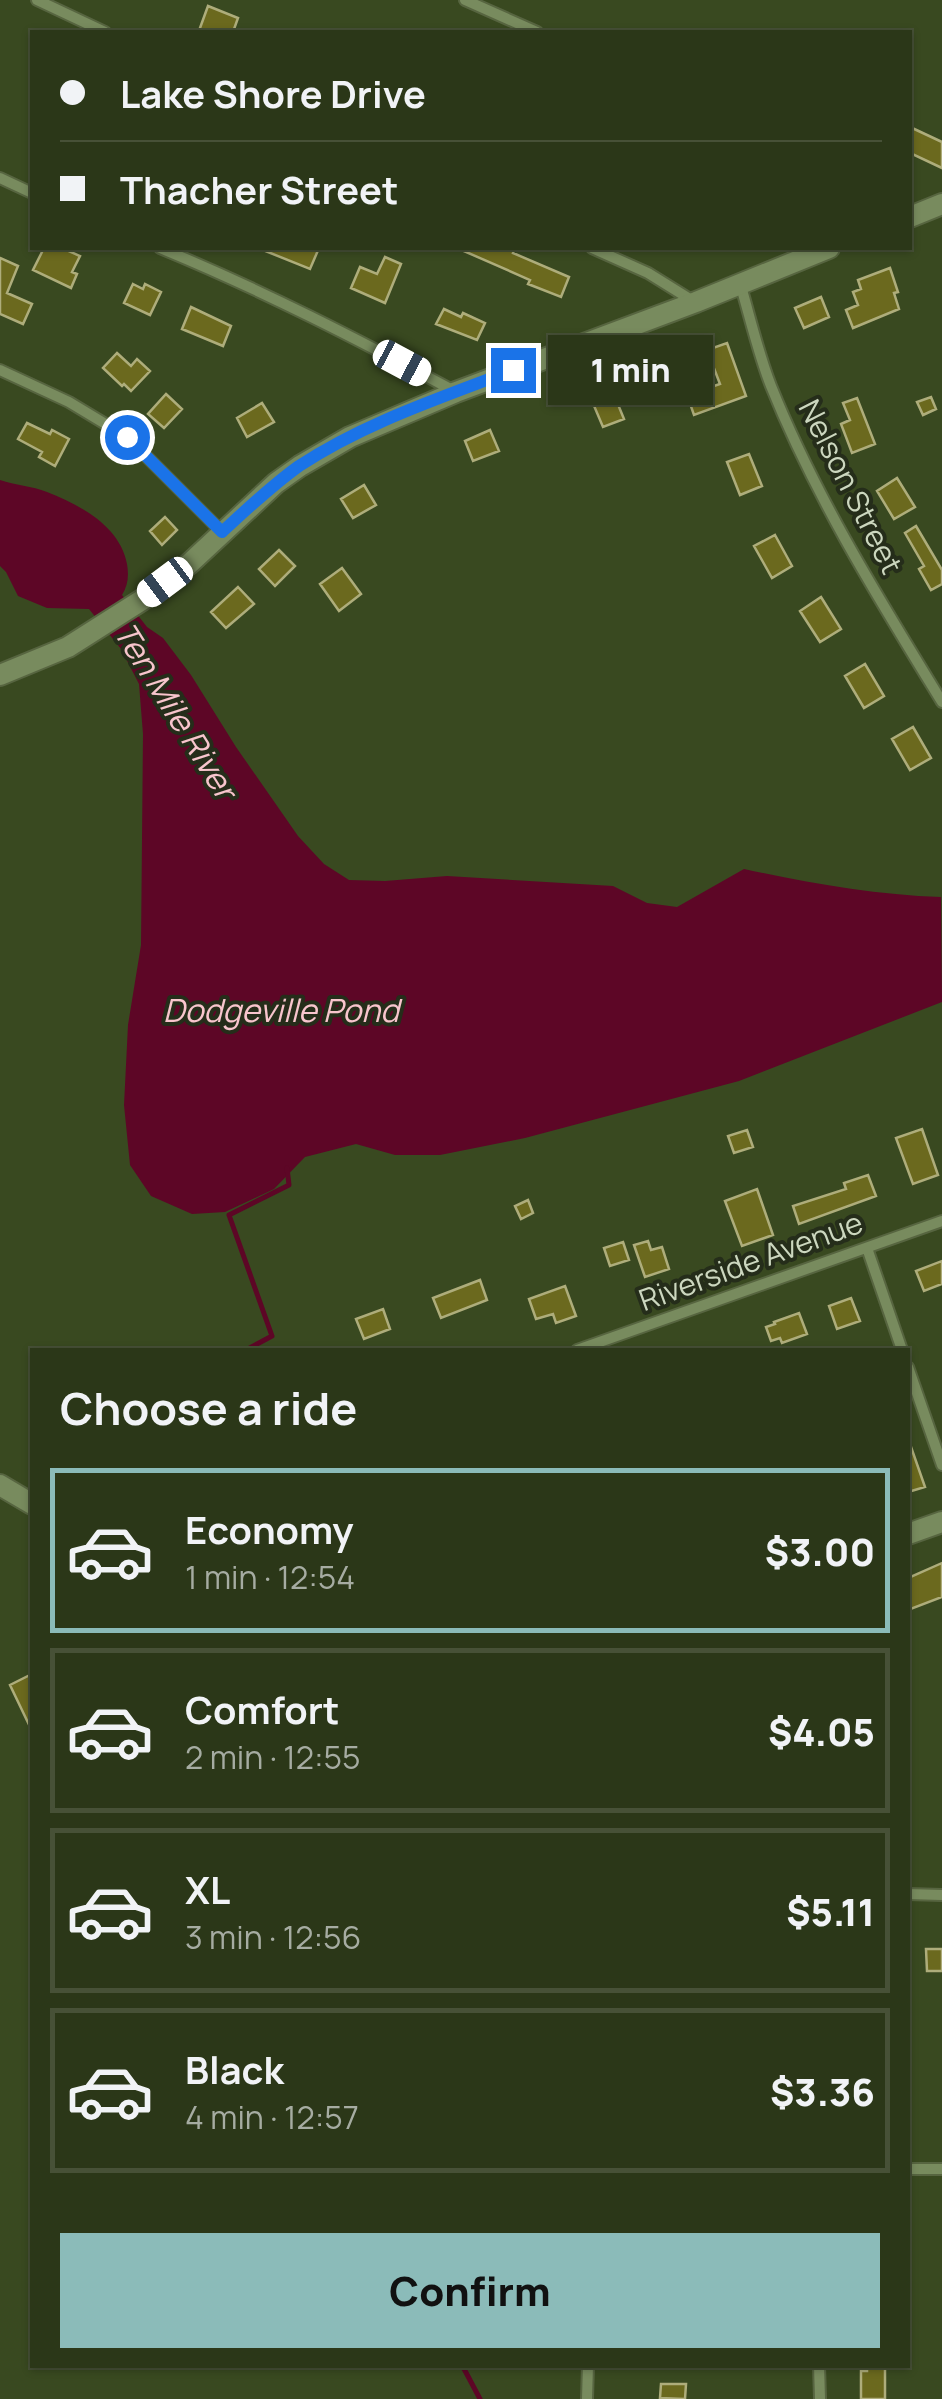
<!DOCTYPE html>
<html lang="en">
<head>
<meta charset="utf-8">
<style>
  :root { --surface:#2b3718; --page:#333f21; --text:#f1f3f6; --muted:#a6aca2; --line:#475137; --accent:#8bbbb9 }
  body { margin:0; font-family:Manrope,sans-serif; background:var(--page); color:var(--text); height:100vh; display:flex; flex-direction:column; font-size:38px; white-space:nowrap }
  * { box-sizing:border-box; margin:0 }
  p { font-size:32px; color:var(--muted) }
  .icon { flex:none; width:55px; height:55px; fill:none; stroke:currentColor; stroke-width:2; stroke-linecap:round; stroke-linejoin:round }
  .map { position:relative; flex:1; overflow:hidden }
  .drawer { position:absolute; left:30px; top:1348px; width:880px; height:1020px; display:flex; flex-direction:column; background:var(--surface); border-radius:0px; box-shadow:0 2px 8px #0004,0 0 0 2px var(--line) }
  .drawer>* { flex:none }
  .guide { position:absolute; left:30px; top:30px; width:882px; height:220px; border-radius:0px; box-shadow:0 2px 8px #0004,0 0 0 2px var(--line); display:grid; align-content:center; height:220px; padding:0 30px; background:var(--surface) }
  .end { position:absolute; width:45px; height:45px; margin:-22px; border:12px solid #1a73e8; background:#fff; box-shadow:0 0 0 5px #fff }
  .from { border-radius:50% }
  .bubble { position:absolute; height:70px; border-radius:0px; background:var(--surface); box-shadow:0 2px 8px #0004,0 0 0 2px var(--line); font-size:32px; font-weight:800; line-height:70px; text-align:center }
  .car { position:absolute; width:30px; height:60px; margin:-30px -15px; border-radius:12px; box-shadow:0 0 8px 2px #0007; background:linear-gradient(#fff 24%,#345 0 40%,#fff 0 76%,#345 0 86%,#fff 0) }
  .guide b { display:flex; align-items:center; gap:35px; height:95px; font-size:38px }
  .guide b+b { border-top:2px solid var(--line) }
  .guide i { width:25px; height:25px; background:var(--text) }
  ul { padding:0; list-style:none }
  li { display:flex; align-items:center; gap:30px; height:165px; margin:0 20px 15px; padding:0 10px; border:5px solid var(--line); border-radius:0px }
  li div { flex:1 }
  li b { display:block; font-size:38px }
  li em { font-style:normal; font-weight:800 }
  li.active { border-color:var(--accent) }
  li>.icon { width:90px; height:90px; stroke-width:1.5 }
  h2 { padding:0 30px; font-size:45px; line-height:120px }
  .cta { display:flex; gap:20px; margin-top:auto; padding:20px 30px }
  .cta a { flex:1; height:115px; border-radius:0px; background:var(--accent); color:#111; font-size:40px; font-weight:800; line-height:115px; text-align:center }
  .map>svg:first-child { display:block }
</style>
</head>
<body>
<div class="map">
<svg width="942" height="2399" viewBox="0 0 942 2399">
  <rect width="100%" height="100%" fill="#394920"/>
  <path fill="#5d0626" d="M0 480C15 485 32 486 47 492 80 505 120 526 127 564 129 576 128 585 122 595L147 627 163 638 191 675 236 747 298 836 324 864 349 880 385 881 447 876 613 886 647 903 677 907 744 869C809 883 874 895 941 897L942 1002 739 1081 525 1138 440 1155H395L356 1144 305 1157 274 1189 225 1212 192 1214 151 1196 130 1165 124 1105 128 1025 141 945 143 734 139 684 121 649 89 609 47 608 18 596 6 572 0 566Z"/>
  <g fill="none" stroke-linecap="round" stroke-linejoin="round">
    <path stroke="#5d0626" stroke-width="5" d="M246 1350 272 1336 229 1215 289 1185 287 1168
      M462 2365 480 2399"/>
  </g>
  <path fill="#6b691e" stroke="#aead7b" stroke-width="2.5" d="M208 6 238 18 233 32H212L200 28Z
    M910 127 942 142V168L910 153Z
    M44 248H62L80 256 72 272 77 274 71 288 33 270Z
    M258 248H319L310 269Z
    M457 248H515L513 253 569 277 561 297 528 284 530 280Z
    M385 257 401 264 385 303 351 288 360 267 377 274Z
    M0 258 18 266 7 293 32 304 23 324 0 314Z
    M890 268 898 292 894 293 899 309 853 328 846 310 858 305 853 292 861 289 858 280Z
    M133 284 143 289 145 284 161 292 150 315 124 303Z
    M821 297 829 317 804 328 795 308Z
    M191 307 231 326 223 346 182 329Z
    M444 309 461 317 463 313 485 323 477 340 436 324Z
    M727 343 746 396 694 415 687 395 720 384 707 350Z
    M117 353 131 366 137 359 150 371 131 391 124 384 122 386 103 368Z
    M610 385 624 419 603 427 589 394Z
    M166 394 182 409 164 428 148 414Z
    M931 397 936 409 923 415 917 402Z
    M857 398 875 444 852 453 841 424 850 420 843 403Z
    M262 403 274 422 247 437 237 418Z
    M27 423 50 434 52 430 69 439 55 466 39 457 42 452 18 439Z
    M490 430 499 451 473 461 465 441Z
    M749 454 762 486 740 495 727 462Z
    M897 478 915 507 894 519 877 491Z
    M364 485 376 505 353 518 341 499Z
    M165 517 177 530 162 545 150 531Z
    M916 526 942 570V584L931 590 919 569 924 566 905 533Z
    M775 535 792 566 772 578 754 546Z
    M279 550 295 566 275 586 259 569Z
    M342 568 361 594 339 611 320 584Z
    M238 587 254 604 226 628 211 612Z
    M821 597 841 629 820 642 800 611Z
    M865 664 884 696 864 708 845 676Z
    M913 727 931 758 910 770 892 739Z
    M922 1129 938 1175 913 1184 896 1138Z
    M747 1130 753 1147 734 1153 728 1136Z
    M868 1175 876 1196 799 1224 793 1206 846 1189 844 1183Z
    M757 1189 773 1235 742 1246 725 1201Z
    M528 1200 533 1213 521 1219 515 1206Z
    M648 1241 651 1250 662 1247 669 1269 645 1277 634 1245Z
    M623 1242 629 1260 610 1266 604 1248Z
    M942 1261V1284L924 1291 916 1271Z
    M480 1280 487 1300 441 1318 433 1298Z
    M565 1286 576 1316 556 1323 553 1314 536 1319 529 1299Z
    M851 1298 860 1321 837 1329 829 1306Z
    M383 1309 390 1329 364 1339 356 1319Z
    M799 1313 807 1334 782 1343 780 1338 771 1341 766 1327 775 1324 774 1322Z
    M908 1444H910L925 1487 908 1492Z
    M942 1563V1597L908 1610V1578Z
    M32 1674V1731L10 1685Z
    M926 1949H942V1971H927Z
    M867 2365H885V2399H861V2371H867Z
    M661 2384H686L685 2399 660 2398Z"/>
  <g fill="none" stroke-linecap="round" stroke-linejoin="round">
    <g stroke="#576540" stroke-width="14">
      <path id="street" d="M37 0 105 32
        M465 0 537 32
        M0 178 32 193
        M160 248C262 290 359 340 456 392
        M592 248 648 273 693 301
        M740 283C750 317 758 353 771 386 816 498 879 599 942 702
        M0 370 69 402 127 437 222 532
        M867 1248 902 1350
        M577 1350 942 1221
        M908 1367 942 1465
        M908 1894 942 1895
        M908 2169H942
        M819 2365 820 2399
        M587 2399 588 2365"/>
    </g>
    <g stroke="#576540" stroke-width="24">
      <path id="secondary" d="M910 217 942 204
        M0 675 68 647 142 600 189 564 276 483 300 466 350 437 456 392 696 302 829 248
        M0 1485 32 1504
        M908 1534 942 1522"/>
    </g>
    <use href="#street" stroke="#788b5e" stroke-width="10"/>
    <use href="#secondary" stroke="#788b5e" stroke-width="20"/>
  </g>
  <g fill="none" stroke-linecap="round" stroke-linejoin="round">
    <path stroke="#1a73e8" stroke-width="12" d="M127 437 222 532C247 509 271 486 299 466 364 423 440 398 513 370"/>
  </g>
  <g text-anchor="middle" stroke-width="8" stroke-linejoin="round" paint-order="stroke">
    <g font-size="30" fill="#ccd7bf" stroke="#252d1a">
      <text transform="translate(850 487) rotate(63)" y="10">Nelson Street</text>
      <text transform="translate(751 1262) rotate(-20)" y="10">Riverside Avenue</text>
    </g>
    <g font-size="32" font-style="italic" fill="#f8c5cd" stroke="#252d1a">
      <text transform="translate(175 711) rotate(58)" y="11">Ten Mile River</text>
      <text x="281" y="1022">Dodgeville Pond</text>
    </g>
  </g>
</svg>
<i class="end from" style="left:127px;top:437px"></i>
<i class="end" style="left:513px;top:370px"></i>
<div class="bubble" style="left:548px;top:335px;width:165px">1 min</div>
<i class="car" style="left:402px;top:363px;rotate:118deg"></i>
<i class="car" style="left:165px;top:582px;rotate:233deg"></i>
<div class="guide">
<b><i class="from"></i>Lake Shore Drive</b>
<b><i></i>Thacher Street</b>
</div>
<section class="drawer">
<h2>Choose a ride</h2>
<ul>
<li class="active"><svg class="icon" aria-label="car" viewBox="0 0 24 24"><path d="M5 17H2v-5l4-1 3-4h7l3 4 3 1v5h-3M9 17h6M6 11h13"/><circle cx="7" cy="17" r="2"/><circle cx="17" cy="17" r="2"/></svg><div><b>Economy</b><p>1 min · 12:54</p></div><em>$3.00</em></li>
<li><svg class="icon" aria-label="car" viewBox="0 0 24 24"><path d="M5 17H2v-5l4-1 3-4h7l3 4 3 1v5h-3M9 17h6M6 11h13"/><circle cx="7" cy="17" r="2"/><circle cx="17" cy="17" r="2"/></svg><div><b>Comfort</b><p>2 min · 12:55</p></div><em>$4.05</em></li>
<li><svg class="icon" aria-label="car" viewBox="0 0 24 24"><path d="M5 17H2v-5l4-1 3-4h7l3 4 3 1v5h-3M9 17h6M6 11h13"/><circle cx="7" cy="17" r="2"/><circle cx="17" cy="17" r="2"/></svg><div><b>XL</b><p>3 min · 12:56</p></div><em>$5.11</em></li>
<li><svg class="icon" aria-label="car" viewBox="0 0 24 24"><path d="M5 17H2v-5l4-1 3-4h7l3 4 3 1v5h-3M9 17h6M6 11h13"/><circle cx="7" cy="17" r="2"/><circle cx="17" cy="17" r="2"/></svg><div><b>Black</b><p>4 min · 12:57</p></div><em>$3.36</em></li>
</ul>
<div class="cta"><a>Confirm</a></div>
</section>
</div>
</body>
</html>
